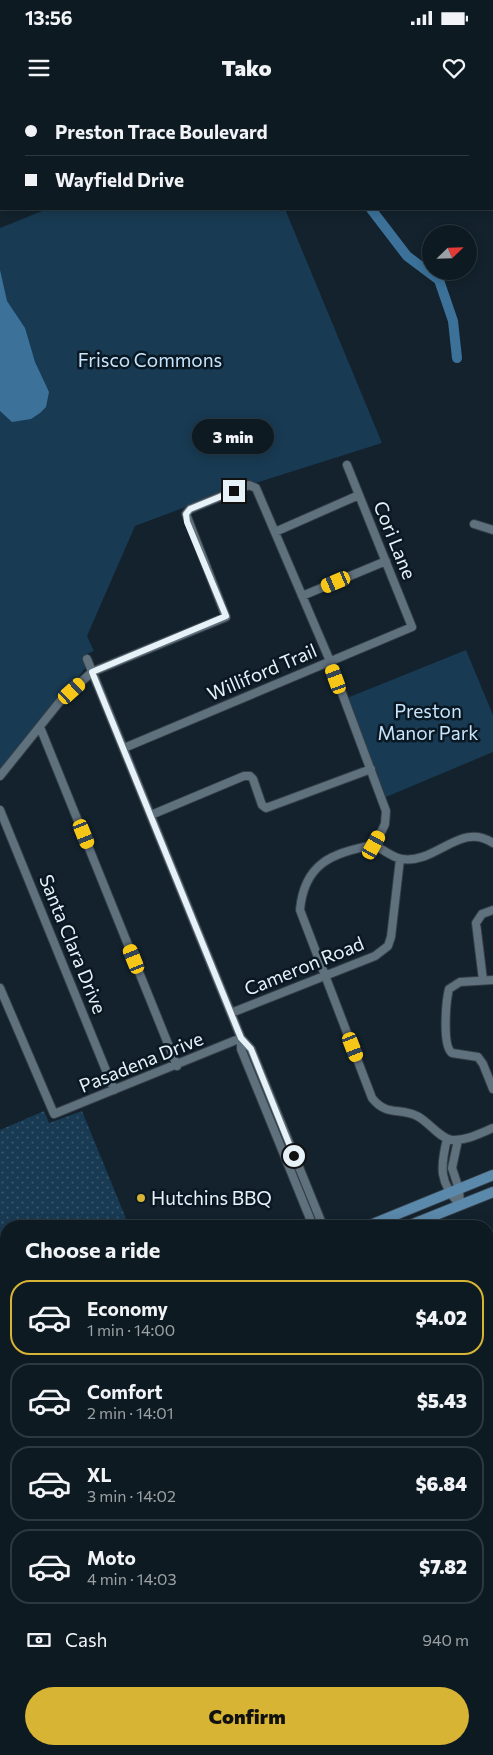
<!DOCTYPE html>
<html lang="en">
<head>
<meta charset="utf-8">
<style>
  :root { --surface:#0e1a22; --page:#1c272f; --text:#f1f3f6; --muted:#9ba1a5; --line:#2e3840; --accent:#d7b434 }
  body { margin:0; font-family:Commissioner,sans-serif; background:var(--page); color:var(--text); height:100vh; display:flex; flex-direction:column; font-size:19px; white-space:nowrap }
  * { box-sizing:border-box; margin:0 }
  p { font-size:16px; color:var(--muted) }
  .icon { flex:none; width:28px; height:28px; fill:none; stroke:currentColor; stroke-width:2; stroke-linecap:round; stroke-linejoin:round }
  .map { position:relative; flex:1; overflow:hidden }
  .details { position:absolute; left:0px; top:1120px; width:494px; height:535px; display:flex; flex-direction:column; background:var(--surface); border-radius:20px 20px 0 0; box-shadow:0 2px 12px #0003,0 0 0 1px var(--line) }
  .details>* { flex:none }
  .guide { position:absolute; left:0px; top:0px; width:494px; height:110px; box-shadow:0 2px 12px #0003,0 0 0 1px var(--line); display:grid; align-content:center; height:110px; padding:0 25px; background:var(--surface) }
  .needle { width:32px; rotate:67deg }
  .buttons { position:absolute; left:422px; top:125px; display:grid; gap:10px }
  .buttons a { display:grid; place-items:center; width:55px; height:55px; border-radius:50%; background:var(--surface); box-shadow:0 2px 12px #0003,0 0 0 1px var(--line); font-size:25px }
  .end { position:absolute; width:22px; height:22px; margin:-11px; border:6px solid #e7f1f8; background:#111; box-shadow:0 0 0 2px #111 }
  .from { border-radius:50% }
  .bubble { position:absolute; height:35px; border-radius:18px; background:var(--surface); box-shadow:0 2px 12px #0003,0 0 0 1px var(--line); font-size:16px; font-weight:800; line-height:35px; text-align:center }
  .car { position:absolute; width:15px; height:30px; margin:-15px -8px; border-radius:6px; box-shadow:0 0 4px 1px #0007; background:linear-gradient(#f5c518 24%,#345 0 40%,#f5c518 0 76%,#345 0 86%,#f5c518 0) }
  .guide b { display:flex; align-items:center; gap:18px; height:48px; font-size:19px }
  .guide b+b { border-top:1px solid var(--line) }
  .guide i { width:12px; height:12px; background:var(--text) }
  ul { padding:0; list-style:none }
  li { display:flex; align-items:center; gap:15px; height:75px; margin:0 10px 8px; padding:0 15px; border:2px solid var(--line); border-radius:20px }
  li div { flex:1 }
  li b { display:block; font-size:19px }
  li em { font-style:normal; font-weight:800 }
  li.on { border-color:var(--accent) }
  li>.icon { width:45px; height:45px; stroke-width:1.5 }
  h2 { padding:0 25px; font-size:22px; line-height:60px }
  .pay { display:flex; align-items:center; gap:12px; height:55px; padding:0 25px; font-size:19px }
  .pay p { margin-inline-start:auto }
  .action { display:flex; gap:10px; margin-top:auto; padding:10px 25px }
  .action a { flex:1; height:58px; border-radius:30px; background:var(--accent); color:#111; font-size:20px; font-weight:800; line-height:58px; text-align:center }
  .status { display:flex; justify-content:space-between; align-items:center; height:35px; padding:0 25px; background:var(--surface); direction:ltr }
  .status svg { height:14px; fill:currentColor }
  header { display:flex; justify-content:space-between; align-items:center; height:65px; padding:0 25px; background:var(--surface); font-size:22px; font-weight:800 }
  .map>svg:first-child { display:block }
</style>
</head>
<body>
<div class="status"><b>13:56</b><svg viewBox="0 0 49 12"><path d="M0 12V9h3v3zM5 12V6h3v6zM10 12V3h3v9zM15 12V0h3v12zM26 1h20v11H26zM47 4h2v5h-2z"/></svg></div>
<header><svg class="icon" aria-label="menu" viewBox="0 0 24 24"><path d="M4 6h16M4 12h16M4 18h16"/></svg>Tako<svg class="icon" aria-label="heart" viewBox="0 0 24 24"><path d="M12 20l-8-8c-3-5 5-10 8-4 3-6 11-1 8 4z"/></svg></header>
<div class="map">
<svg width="493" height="1655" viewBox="0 0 493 1655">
  <defs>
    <pattern id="grass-dots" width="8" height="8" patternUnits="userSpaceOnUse" patternTransform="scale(1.25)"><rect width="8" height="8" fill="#183a52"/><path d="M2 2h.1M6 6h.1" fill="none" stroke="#3a576c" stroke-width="1.8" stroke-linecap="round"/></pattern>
  </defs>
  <rect width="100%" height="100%" fill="#13222d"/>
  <path fill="url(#grass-dots)" d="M44 1011 49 1023 82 1011 129 1126H6V1196L0 1192V1030Z"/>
  <path fill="#183a52" d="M47 109H285L382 343 215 396 135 426 87 536 94 551 83 556 86 567 0 680V128Z
    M466 550 493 615V652L386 697 347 598Z"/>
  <path fill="#3c729a" d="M0 170 7 201 25 228 35 262 49 292 46 307 40 313 31 319 12 322 0 311Z
    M493 1260V1387L488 1385V1261Z"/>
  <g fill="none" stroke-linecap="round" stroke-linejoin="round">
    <path stroke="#3c729a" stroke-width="10" d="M324 0V1
      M371 109 407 156 439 180 453 221 457 258"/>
    <g stroke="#343e47" stroke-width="10">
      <path id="minor" d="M15 1 17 0
        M161 1 162 0
        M0 10 1 9
        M474 424 493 430
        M275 432 359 395
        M302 496 386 461
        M87 559 241 938 251 949 323 1126
        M40 627 177 966
        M124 648 412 527 347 365
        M0 676 61 600 92 572 226 517 186 414 190 409 249 385 256 388 330 561 386 711 385 724 375 745
        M0 710 114 990
        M151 715 244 676H250L253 679 262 705 266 708 371 669
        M493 743C460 721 437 764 402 759 393 758 383 750 375 745 332 752 304 764 300 810L372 998C387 1017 399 1007 417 1016 428 1021 440 1039 452 1040 466 1041 481 1033 493 1028
        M483 880 476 823 482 814 493 810
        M493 880 460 882 449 889C446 901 442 946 452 953L478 957 483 964 493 989
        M0 888 54 1014 241 938
        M231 913 375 856 388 846 391 837 400 759
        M241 938V949L313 1126
        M447 1039C440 1068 439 1082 460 1105
        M458 1040 452 1068 459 1089 460 1105
        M0 1502 6 1501
        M0 1530 6 1548
        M43 1649 45 1655
        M90 1655 108 1649"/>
    </g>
    <g stroke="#343e47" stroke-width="12">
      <path id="major" d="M368 1126 493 1075
        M408 1126 493 1092
        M0 1232 6 1238
        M0 1246 6 1252
        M0 1263 6 1261
        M0 1279 6 1277
        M183 1649 185 1655
        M197 1649 199 1655"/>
    </g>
    <use href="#minor" stroke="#60717e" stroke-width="8"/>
    <use href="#major" stroke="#5b89ac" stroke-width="10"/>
  </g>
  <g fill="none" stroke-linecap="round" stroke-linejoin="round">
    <path stroke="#e7f1f8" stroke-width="6" d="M234 391 190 409 186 414 187 422 226 516 92 572 241 938 251 949 294 1056"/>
  </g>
  <circle fill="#d7b434" stroke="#0a1823" stroke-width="2" cx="141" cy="1098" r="5"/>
  <g text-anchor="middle" stroke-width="5" stroke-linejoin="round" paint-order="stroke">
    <g font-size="19" fill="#c7e5fd" stroke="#0a1823">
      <text x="150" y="267">Frisco Commons</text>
      <text x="428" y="618">Preston<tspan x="428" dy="22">Manor Park</tspan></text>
    </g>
    <g font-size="19" fill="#e7f1f8" stroke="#0a1823">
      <text transform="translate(395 440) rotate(68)" y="7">Cori Lane</text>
      <text transform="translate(262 572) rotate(-23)" y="7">Williford Trail</text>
      <text transform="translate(73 844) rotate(68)" y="7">Santa Clara Drive</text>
      <text transform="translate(304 866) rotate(-22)" y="7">Cameron Road</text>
      <text transform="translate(141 962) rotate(-22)" y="7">Pasadena Drive</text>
    </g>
    <g font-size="19" fill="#e7f1f8" stroke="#0a1823" text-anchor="start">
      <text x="151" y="1105">Hutchins BBQ</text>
    </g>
  </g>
</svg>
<div class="buttons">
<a><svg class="needle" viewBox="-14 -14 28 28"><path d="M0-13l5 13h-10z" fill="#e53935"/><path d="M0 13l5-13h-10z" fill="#9ba1a5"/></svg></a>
</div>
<i class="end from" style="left:294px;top:1056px"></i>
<i class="end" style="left:234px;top:391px"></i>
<div class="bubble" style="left:192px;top:319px;width:82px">3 min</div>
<i class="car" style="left:336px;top:482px;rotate:247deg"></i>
<i class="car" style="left:336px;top:579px;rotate:340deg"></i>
<i class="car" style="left:72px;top:591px;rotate:48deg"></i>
<i class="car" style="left:84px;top:734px;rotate:158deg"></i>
<i class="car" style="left:374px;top:745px;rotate:29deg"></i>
<i class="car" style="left:134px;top:859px;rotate:338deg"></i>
<i class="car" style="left:353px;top:947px;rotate:159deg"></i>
<div class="guide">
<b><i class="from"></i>Preston Trace Boulevard</b>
<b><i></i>Wayfield Drive</b>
</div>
<section class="details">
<h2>Choose a ride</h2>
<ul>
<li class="on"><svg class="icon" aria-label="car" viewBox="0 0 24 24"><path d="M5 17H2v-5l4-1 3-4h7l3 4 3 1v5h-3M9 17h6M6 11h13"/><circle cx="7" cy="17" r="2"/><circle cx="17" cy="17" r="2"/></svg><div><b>Economy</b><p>1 min · 14:00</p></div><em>$4.02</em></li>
<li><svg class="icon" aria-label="car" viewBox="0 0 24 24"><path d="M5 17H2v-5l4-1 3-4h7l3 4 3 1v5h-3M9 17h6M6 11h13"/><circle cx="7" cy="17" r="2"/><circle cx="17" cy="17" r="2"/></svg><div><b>Comfort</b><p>2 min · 14:01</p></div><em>$5.43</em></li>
<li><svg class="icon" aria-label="car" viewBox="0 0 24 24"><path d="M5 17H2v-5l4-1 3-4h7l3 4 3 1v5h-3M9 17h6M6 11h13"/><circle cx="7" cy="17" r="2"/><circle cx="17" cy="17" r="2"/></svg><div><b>XL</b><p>3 min · 14:02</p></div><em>$6.84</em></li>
<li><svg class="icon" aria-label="car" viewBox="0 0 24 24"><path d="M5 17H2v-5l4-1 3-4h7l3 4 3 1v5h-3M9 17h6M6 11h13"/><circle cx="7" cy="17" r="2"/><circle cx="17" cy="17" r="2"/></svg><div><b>Moto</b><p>4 min · 14:03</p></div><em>$7.82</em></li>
</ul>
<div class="pay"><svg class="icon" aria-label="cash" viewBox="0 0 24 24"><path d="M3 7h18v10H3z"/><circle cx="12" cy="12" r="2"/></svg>Cash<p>940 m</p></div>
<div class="action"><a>Confirm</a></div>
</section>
</div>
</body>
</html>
